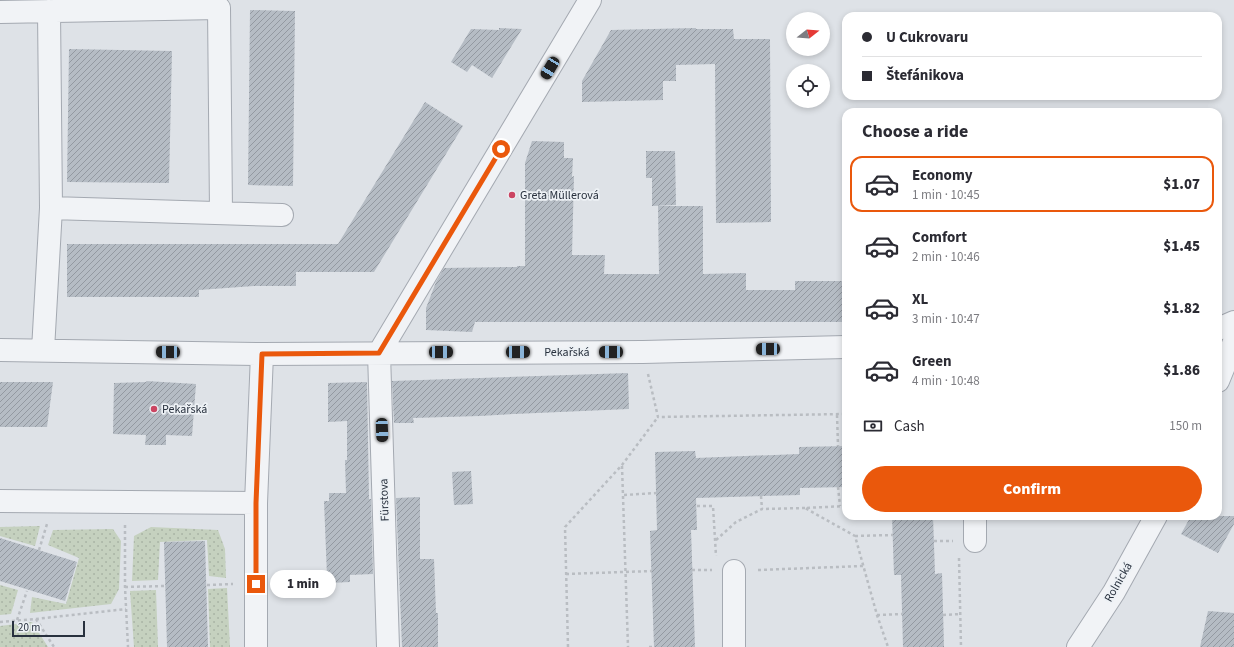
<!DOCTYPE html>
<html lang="en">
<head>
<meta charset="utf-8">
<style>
  :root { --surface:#fff; --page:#f2f2f3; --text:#2b2b33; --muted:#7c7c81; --line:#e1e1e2; --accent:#ea580c }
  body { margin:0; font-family:"Source Sans 3",sans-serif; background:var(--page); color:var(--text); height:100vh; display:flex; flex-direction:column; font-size:15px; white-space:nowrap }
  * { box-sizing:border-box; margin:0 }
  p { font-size:13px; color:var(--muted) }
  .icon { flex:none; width:22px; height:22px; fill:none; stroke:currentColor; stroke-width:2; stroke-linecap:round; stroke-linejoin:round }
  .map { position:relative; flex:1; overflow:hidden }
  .panel { position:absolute; left:842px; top:108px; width:380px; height:412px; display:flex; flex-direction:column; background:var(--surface); border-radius:12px; box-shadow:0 2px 6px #0003 }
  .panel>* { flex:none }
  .guide { position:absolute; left:842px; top:12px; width:380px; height:88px; border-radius:12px; box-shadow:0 2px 6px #0003; display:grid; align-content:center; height:88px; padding:0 20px; background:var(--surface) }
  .needle { width:26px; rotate:73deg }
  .buttons { position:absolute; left:786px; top:12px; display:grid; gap:8px }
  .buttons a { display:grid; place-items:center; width:44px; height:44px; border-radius:50%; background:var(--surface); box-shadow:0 2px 6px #0003; font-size:20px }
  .scale { position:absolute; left:12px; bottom:10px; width:73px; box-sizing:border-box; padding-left:4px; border:2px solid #28313e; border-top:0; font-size:11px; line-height:14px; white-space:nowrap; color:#28313e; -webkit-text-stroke:3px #edf1f5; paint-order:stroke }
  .end { position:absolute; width:18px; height:18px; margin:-9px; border:5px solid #ea580c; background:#fff; box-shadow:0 0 0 2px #fff }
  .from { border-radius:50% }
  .bubble { position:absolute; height:28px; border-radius:14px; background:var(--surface); box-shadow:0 2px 6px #0003; font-size:13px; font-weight:800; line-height:28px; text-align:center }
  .car { position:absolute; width:12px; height:24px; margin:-12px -6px; border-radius:5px; box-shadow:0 0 3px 1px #0007; background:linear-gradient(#222 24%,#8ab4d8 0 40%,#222 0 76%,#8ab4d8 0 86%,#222 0) }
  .guide b { display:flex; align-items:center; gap:14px; height:38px; font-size:15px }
  .guide b+b { border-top:1px solid var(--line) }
  .guide i { width:10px; height:10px; background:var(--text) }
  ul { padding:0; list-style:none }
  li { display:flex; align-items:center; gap:12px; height:56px; margin:0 8px 6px; padding:0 12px; border:2px solid transparent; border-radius:12px }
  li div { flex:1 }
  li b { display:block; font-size:15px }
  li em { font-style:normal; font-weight:800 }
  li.selected { border-color:var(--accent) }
  li>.icon { width:36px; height:36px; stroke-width:1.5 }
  h2 { padding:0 20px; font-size:18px; line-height:48px }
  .pay { display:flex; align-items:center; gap:10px; height:44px; padding:0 20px; font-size:15px }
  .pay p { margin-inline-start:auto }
  .primary-button { display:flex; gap:8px; margin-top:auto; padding:8px 20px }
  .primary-button a { flex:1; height:46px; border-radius:24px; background:var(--accent); color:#fff; font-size:16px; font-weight:800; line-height:46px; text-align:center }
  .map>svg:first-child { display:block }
</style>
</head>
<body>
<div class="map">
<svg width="1234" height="647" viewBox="0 0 1234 647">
  <defs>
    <pattern id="grass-dots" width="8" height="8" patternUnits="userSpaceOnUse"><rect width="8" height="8" fill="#c5d1bf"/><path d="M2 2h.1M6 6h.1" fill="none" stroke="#a9b4a5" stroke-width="1.8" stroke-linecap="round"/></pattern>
    <pattern id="building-hatch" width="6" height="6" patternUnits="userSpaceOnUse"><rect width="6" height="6" fill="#b5bcc4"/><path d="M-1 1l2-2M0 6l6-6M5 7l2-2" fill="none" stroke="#9399a1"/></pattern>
  </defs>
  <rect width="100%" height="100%" fill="#dee2e7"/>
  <path fill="url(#grass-dots)" d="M40 526 35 546 0 536V527Z
    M151 527 218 530 225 549 226 578 209 576 207 540 160 542 158 580 132 581 134 536Z
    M113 529 121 541 119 589 111 604 30 613 32 597 66 604 79 558 48 545 53 530Z
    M0 585 18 590 11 614 0 615Z
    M227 588 230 647H210L208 589Z
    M156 590 158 647H134L130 591Z
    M32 622 48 647H0V626Z"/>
  <path fill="url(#building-hatch)" d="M250 10 295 11 293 186 248 185Z
    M499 28 522 29 492 78 472 65 467 72 451 62 471 29 499 30Z
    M696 28V29H733L734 39H770L771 222 716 223 715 64 676 65V81H663V100L582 102V81L611 30Z
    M69 49 172 51 169 183 67 182Z
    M425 102 463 126 374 272H296V286H254L199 290V297H67V244H338Z
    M532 141 564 142V158H573L572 177 574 176 572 255H605L604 274H659L658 206H703V274L746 273V290H795V281H846V322H475L472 332 426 330V308L436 282 444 268 517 267V266H525V163Z
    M646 151H675L676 205 652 206V178H646Z
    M628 373 629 409 514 414 480 416 413 418 414 423H394L392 381Z
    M146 381 196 384 192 436 166 435V445H145L146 435 113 434 114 383 147 382Z
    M0 382H53L47 427H0Z
    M367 382 369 499H371L373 574 350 575V582L330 583V576H327L324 501H329V493H346L345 460H347V421L328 422V383Z
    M846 446V487L800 488V495L696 498 697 530H691L695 647H654L650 531 657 530 655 452 695 451 696 458 799 454V447Z
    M471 471 473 504 454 505 452 472Z
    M420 497V559H434L436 613H438V647H402L396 498Z
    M892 516H933L935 574 942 573 944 647H903L901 575H894Z
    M1191 516H1234V524L1218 553 1181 534Z
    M0 538 77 562 65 601 0 581Z
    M205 541 208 647H167L164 542Z
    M1208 611 1234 613V647H1200Z"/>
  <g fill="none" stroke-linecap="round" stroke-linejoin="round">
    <g stroke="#a4a9b1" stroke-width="24">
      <path id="minor" d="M49 11 51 208
        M0 12 219 8 221 212
        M1218 329 1234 322
        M0 350 262 354 643 352 846 347
        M43 350 51 208 282 215
        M1218 381 1234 342
        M0 501 256 503
        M975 541V516
        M734 571V647
        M256 647V503L262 354
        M388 647 379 353 590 0
        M1078 647 1114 592 1156 516"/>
    </g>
    <path stroke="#b9bdc2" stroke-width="2.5" stroke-dasharray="3 3" stroke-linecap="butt" d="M648 374 658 417 846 414
      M837 415 838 446
      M622 466 628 647
      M838 487 840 506
      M624 495 656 493
      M761 496 762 509
      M697 506H713L716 556
      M846 506 805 508 855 536 877 615 888 647
      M125 525V587L128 647
      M855 536 893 535
      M716 540 736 522 762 509 805 508
      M934 541H953
      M39 550 47 524
      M959 558 961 647
      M692 570H712
      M758 570 863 566
      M566 574 652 571
      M207 585 233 584
      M125 587 164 586
      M877 615 902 614
      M943 615 961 614
      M36 619 54 647
      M17 620 27 591
      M0 622 36 619 126 609
      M568 647 565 527 622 465 658 417
      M649 647H654"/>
    <use href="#minor" stroke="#f1f3f6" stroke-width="22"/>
  </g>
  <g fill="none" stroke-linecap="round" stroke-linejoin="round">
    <path stroke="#ea580c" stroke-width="5" d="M256 584V503L262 354 379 353 501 149"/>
  </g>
  <g fill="#cb4562" stroke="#edf1f5" stroke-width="1.5">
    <circle cx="512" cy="195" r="4"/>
    <circle cx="154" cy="409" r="4"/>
  </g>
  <g text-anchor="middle" stroke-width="3.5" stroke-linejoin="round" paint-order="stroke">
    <g font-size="12" fill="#28313e" stroke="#edf1f5" text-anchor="start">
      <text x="520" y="199">Greta Müllerová</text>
      <text x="162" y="413">Pekařská</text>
    </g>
    <g font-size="12" fill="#28313e" stroke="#edf1f5">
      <text x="567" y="356">Pekařská</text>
      <text transform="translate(384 500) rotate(-92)" y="4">Fürstova</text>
      <text transform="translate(1118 582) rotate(-60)" y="4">Rolnická</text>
    </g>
  </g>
</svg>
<div class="buttons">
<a><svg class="needle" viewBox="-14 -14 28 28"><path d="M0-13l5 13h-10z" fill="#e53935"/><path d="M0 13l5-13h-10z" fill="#7c7c81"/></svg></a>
<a><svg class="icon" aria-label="locate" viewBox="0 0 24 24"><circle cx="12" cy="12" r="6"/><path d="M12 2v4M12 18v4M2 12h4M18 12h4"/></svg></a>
</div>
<div class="scale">20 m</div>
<i class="end from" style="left:501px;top:149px"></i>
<i class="end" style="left:256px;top:584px"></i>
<div class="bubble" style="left:270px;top:570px;width:66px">1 min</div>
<i class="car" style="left:550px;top:68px;rotate:211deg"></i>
<i class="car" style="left:768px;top:349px;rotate:269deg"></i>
<i class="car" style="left:168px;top:352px;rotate:271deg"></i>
<i class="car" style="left:441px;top:352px;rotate:90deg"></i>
<i class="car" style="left:518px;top:352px;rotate:90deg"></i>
<i class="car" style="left:611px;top:352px;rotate:270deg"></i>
<i class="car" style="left:382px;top:430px;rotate:178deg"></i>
<div class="guide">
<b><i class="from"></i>U Cukrovaru</b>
<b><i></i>Štefánikova</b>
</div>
<section class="panel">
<h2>Choose a ride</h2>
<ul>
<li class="selected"><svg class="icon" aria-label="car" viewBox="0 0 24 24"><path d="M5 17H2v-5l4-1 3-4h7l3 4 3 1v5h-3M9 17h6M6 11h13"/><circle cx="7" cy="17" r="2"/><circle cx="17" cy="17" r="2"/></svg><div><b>Economy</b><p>1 min · 10:45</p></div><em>$1.07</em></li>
<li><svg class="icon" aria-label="car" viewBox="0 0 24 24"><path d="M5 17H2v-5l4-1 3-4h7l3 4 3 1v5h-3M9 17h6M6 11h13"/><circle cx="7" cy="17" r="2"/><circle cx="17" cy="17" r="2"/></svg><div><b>Comfort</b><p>2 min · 10:46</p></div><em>$1.45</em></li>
<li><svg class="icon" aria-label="car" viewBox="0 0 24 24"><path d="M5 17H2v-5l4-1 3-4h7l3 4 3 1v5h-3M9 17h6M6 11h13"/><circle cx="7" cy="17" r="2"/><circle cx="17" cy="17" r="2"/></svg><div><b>XL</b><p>3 min · 10:47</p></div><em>$1.82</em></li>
<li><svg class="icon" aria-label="car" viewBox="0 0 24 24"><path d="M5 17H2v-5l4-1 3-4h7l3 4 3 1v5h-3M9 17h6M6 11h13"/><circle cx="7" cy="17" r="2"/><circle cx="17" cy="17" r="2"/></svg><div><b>Green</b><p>4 min · 10:48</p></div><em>$1.86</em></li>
</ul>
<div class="pay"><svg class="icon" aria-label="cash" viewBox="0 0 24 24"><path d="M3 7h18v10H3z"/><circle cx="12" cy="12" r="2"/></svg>Cash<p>150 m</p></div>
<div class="primary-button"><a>Confirm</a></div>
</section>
</div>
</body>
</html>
